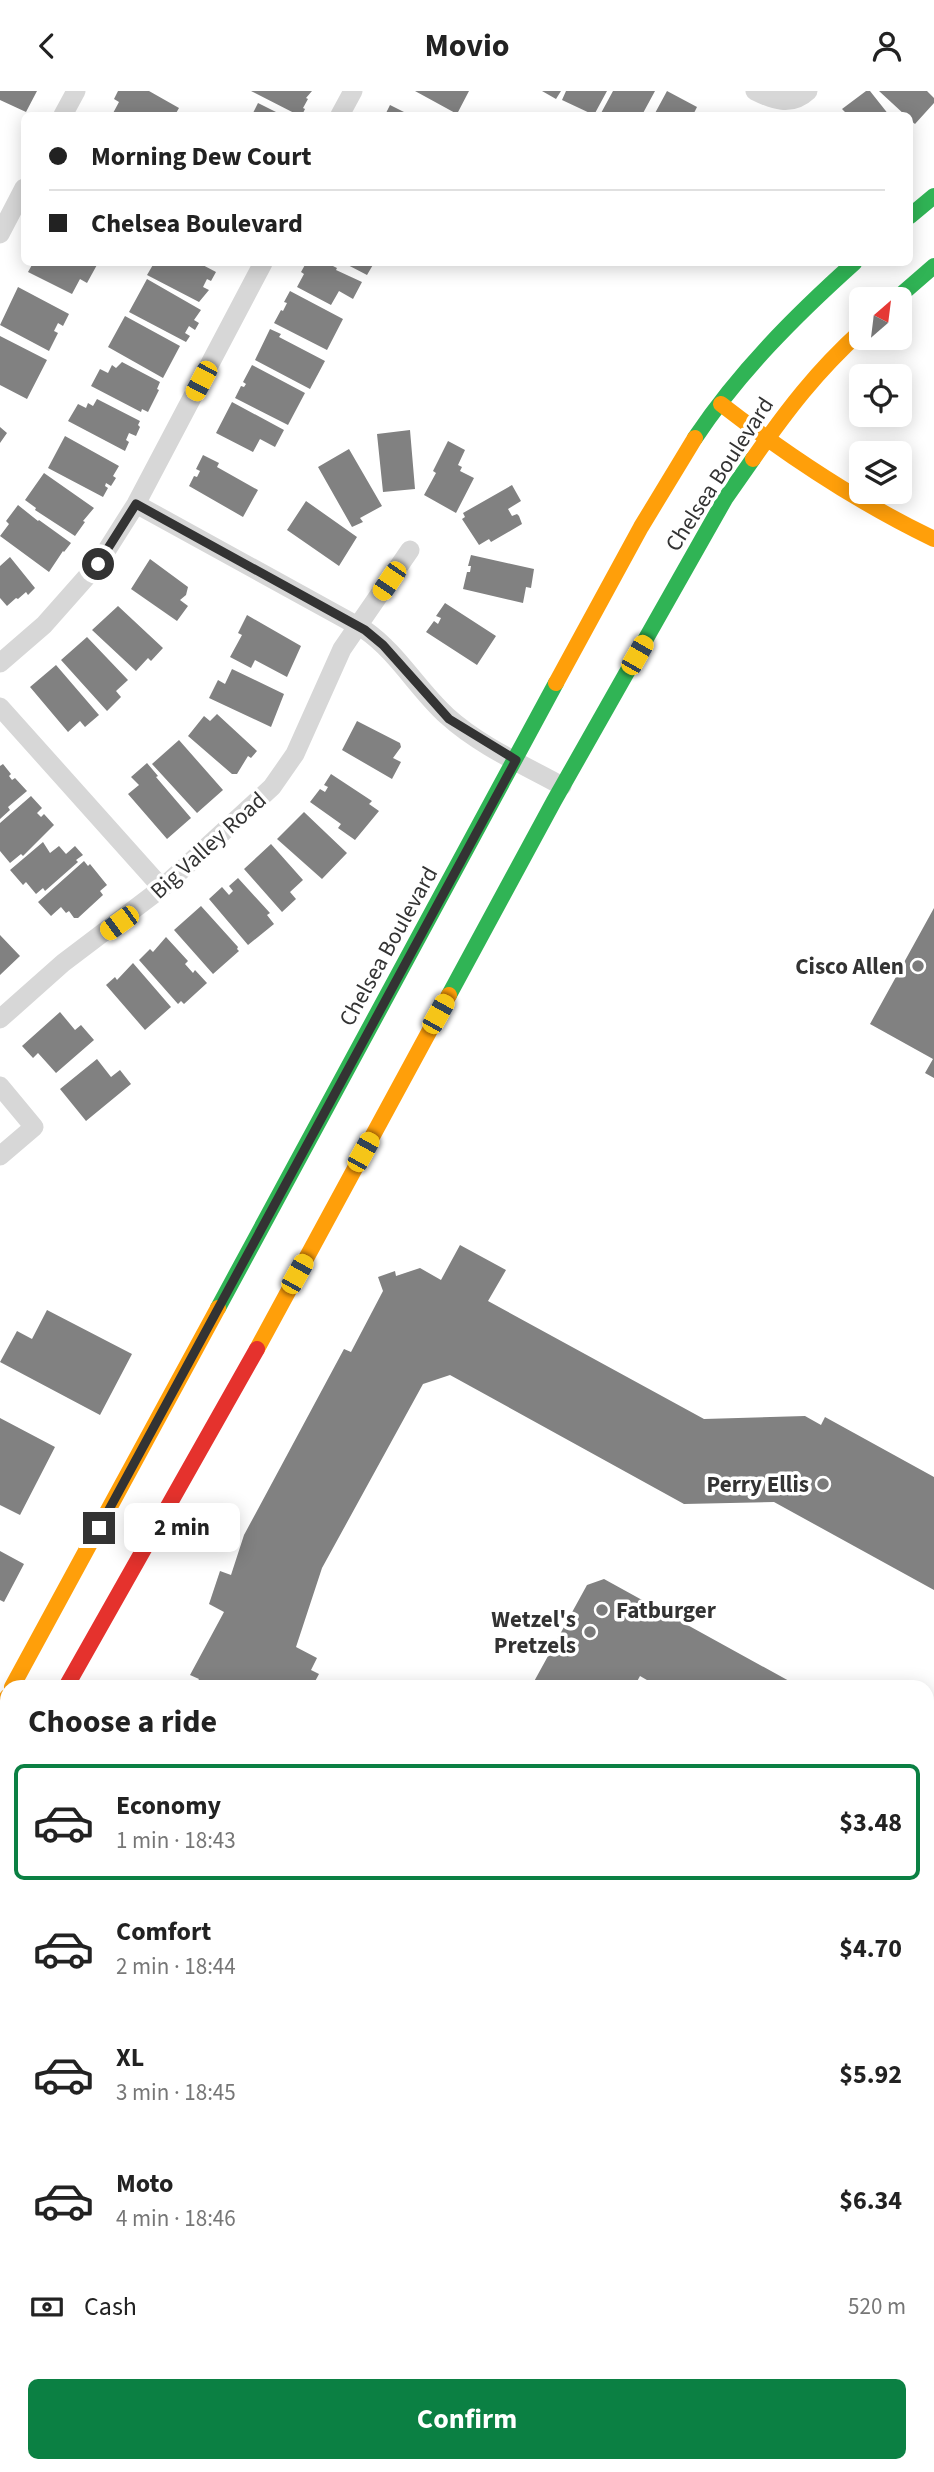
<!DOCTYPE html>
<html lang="en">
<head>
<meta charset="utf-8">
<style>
  :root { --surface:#fff; --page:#f6f6f6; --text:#222; --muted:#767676; --line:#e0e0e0; --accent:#0b8043 }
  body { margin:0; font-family:"Source Sans 3",sans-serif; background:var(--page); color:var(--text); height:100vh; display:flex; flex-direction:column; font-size:26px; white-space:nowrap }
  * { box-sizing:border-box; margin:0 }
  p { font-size:23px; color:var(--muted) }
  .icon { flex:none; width:38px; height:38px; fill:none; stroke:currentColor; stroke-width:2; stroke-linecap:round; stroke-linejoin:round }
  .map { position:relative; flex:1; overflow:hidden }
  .side { position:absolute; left:0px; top:1589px; width:934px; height:793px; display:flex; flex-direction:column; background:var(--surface); border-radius:21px 21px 0 0; box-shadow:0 4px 18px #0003 }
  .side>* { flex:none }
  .top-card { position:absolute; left:21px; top:21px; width:892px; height:154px; border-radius:10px; box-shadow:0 4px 18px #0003; display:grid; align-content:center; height:154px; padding:0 28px; background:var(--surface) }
  .needle { width:46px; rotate:28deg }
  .controls { position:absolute; left:849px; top:196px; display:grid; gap:14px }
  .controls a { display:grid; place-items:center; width:63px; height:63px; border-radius:10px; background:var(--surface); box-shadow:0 4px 18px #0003; font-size:35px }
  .end { position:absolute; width:32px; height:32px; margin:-16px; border:9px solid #333; background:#fff; box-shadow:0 0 0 4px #fff }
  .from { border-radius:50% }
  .bubble { position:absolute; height:49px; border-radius:10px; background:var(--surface); box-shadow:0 4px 18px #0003; font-size:23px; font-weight:700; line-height:49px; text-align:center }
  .car { position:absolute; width:21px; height:42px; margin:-21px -10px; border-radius:9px; box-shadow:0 0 5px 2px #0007; background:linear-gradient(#f5c518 24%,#345 0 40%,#f5c518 0 76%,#345 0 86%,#f5c518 0) }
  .top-card b { display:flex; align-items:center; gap:24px; height:66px; font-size:26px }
  .top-card b+b { border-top:2px solid var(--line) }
  .top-card i { width:18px; height:18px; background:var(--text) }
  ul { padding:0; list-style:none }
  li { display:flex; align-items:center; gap:21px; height:116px; margin:0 14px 10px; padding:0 14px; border:4px solid transparent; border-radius:10px }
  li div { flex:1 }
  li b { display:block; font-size:26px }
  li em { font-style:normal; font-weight:700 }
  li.active { border-color:var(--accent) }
  li>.icon { width:63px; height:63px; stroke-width:1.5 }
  h2 { padding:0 28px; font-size:32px; line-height:84px }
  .pay { display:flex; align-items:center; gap:18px; height:77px; padding:0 28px; font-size:26px }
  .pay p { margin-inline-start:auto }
  .primary-button { display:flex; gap:14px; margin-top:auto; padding:14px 28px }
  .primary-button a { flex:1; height:80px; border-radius:10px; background:var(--accent); color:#fff; font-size:28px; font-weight:700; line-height:80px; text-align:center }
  header { display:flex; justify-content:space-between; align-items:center; height:91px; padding:0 28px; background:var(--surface); font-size:32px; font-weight:700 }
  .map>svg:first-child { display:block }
</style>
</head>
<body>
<header><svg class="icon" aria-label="back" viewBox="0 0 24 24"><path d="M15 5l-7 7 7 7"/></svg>Movio<svg class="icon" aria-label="person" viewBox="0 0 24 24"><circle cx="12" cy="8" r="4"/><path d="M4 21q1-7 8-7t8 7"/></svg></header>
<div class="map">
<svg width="934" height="2381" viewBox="0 0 934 2381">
  <rect width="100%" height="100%" fill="#fff"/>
  <path fill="#818181" d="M0 0H37L26 21 0 9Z
    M118 0H149L179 17 175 24H112L119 11 114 8Z
    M251 0H312L306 7 308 8 303 17 305 18 302 24H298Z
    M415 0H469L457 23Z
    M542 0H561L556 8Z
    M566 0H607L594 24 562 9Z
    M613 0H655L642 24H600Z
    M667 0 697 16 693 24H654Z
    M866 0H870L889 24H848L842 18Z
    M879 0H927L934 7V12L915 33 910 29V24H905Z
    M258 12 282 24H252Z
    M390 14 410 24H385Z
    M33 172H98L87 192 80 188 72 203 28 181Z
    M154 172H199L216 181 211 190 207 188 203 196 209 199 199 211 147 184Z
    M306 172H327L337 177 336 179 362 191 353 208 339 200 331 214 297 196 304 183 301 181Z
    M344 172H374L367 184Z
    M147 188 201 219 194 229 199 232 195 239 189 235 185 242 190 245 186 251 129 221Z
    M18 196 69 223 63 235 58 232 54 240 58 242 49 260 0 234Z
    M290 200 343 228 327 259 274 232 281 219 283 220 287 212 284 211Z
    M125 225 180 255 163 287 108 256Z
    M270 238 281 243 279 246 325 270 310 298 255 269Z
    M0 245 47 269 27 308 0 294Z
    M122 271 160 291 157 298 159 299 148 321 142 318 141 321 91 295 100 278 108 282 112 274 116 277Z
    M252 274 305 302 288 334 235 307 241 295 244 296 246 293 243 291Z
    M97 308 140 330 138 334 140 336 136 345 129 342 126 349 129 351 125 360 68 330 78 313 86 317 88 312 93 315Z
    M232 311 284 339 275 356 260 348 253 361 216 342Z
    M0 336 7 342 0 352Z
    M410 339 415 398 383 401 377 343Z
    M65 345 119 375 113 385 116 387 111 395 106 392 105 395 108 397 103 406 48 377Z
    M448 350 465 359 458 374 462 376 460 380 474 387 456 422 424 404 436 382 433 380Z
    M349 358 382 415 360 427 363 431 352 436 318 376Z
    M203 364 219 372 217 376 258 399 243 426 189 395 194 385 197 386 200 380 196 378Z
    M44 382 94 417 83 430 85 431 75 445 35 419 36 417 25 409Z
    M512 394 521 410 508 418 512 425 517 423 519 425 522 433 491 451 489 448 479 454 462 428 465 426 463 422Z
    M306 410 357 446 339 475 287 439Z
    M18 414 38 430 39 429 71 452 64 461 63 460 49 481 0 445 9 433 6 430Z
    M471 464 534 478 531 497 526 496 523 512 463 498 467 481H470L471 475H468Z
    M10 466 35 497 28 504 26 501 18 508 16 507 7 515 0 507V475Z
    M150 468 188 496 186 504 180 509 188 515 177 530 131 498Z
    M445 512 496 545 477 574 426 541 434 530 438 533 441 527 436 525Z
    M118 515 163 557 151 570 148 567 136 580 92 539Z
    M247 524 301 555 287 586 255 569 251 577 230 566 242 544 238 542Z
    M87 546 128 589 116 600 121 606 107 620 61 569Z
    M56 574 99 624 85 636 80 630 68 641 30 596Z
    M232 578 284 603 271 636 209 607 218 589 225 593Z
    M217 623 257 660 251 667 248 665 237 683H232L188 645 204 625 210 630Z
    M357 630 400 652 401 656 393 667 401 671 392 688 342 659Z
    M179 649 223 699 197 722 152 673Z
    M147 672 158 685 156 686 191 727 167 748 128 703 139 694 131 686Z
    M3 673 11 683 9 685 12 689 15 687 27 700 8 716 10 719 0 728V675Z
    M331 683 372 710 369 713 379 720 355 749 338 737 341 733 310 711 320 698 325 701 328 696 324 694Z
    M31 705 42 717 37 722 41 726 44 723 54 734 23 765 21 763 10 772 0 760V732Z
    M304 721 347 762 322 788 277 748Z
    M43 751 50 762 59 755 66 763 75 755 83 764 76 769 78 771 45 800 43 797 36 803 26 791 23 794 10 779Z
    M271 753 303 789 290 801 296 808 282 821 244 778Z
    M84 770 88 775 90 773 107 794 100 800 103 804 78 827H74L69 820 66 822 61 816 51 825 38 811Z
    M238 787 270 822 267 824 274 833 248 854 209 808 222 796 229 804 233 800 229 795Z
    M201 815 238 856 237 858 239 860 213 883 174 839Z
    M934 817V987L925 982 933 968 870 933Z
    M0 844 20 865 0 884Z
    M166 846 188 870 185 873 193 882 195 879 207 892 184 913 181 910 178 913 139 869 150 858 153 861Z
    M133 872 171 916 145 939 106 894 115 886 117 889Z
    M60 921 75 939 81 934 94 949 56 982 38 962 33 967 22 955Z
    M97 968 111 986 120 979 131 993 86 1030 60 998Z
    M460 1154 506 1179 488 1210 704 1328 805 1325 821 1334 825 1326 934 1386V1499L774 1411 684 1413 450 1284 423 1293 322 1477 296 1556 317 1567 311 1579 319 1583 312 1596H194L199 1588 190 1584 224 1521 209 1513 220 1480 231 1484 244 1444 344 1258 351 1261 383 1200 378 1186 395 1180 396 1185 420 1177 441 1189Z
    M47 1219 132 1263 100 1324 0 1271 17 1240 32 1248Z
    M0 1327 55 1356 20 1424 0 1414Z
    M0 1460 24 1473 4 1511 0 1509Z
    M604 1488 800 1596H659L640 1585 634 1596H531L587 1494Z
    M928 1666 930 1667 934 1678V1685L928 1697Z
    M7 1880V2080L0 2076V1892Z
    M934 2134V2236L928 2238V2136Z
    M0 2196 7 2200V2260L0 2256Z
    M188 2375H280L292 2381H184Z
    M515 2375H618L604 2381H526Z"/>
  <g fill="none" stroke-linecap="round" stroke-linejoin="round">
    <path stroke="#d7d7d7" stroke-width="19" d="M755 0C773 9 791 16 808 0
      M63 24 76 0
      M340 24 353 0
      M0 143 24 97
      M136 413 365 539C398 562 418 599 447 625 480 655 524 674 562 695
      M0 572 44 534 98 473 136 413 263 172
      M0 616 162 797
      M0 928 63 872 162 797 272 696 295 663 342 558 410 459
      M0 995 34 1036 0 1065"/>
    <path stroke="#30b455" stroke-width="16" d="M910 125 934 105
      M896 208 934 175
      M695 347C739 281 795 225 854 172
      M449 904 554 710 725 408 753 368
      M218 1217 556 592"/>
    <path stroke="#ff9f0a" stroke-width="16" d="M721 313C788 365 857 411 934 448
      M753 368C787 319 817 280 861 240
      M556 592 641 436 695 347
      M257 1258 449 904
      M12 1596 218 1217
      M0 1619 7 1606"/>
    <path stroke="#e5322d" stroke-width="16" d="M66 1596 257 1258
      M0 1717 7 1704"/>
  </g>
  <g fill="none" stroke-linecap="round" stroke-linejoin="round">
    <path stroke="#333" stroke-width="9" d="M98 473 136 413 365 539 383 554 449 628 516 669 99 1437"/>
  </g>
  <g fill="#7a7a7a" stroke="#fff" stroke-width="2.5">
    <circle cx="918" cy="875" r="7"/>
    <circle cx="823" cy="1393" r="7"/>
    <circle cx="602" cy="1519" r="7"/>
    <circle cx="590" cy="1541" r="7"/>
  </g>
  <g text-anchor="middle" stroke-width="7" stroke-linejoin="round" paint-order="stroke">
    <g font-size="23" fill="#333" stroke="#fff">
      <text transform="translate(719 383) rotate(-57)" y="8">Chelsea Boulevard</text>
      <text transform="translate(208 754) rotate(-42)" y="8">Big Valley Road</text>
      <text transform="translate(388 855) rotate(-61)" y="8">Chelsea Boulevard</text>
    </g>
    <g font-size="23" font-weight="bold" fill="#333" stroke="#fff" text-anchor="end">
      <text x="904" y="883">Cisco Allen</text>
      <text x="809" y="1401">Perry Ellis</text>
      <text x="616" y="1527" text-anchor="start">Fatburger</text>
      <text x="576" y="1536">Wetzel's<tspan x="576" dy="26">Pretzels</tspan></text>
    </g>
  </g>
</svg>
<div class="controls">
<a><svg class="needle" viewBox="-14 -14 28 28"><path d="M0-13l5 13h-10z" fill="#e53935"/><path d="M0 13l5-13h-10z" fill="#767676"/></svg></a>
<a><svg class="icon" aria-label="locate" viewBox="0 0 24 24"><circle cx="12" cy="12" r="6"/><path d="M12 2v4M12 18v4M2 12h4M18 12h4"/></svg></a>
<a><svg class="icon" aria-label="layers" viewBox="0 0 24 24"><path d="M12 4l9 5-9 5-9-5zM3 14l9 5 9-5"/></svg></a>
</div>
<i class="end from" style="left:98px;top:473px"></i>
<i class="end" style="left:99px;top:1437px"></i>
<div class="bubble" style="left:124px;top:1412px;width:116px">2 min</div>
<i class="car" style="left:201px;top:290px;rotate:208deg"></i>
<i class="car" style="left:389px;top:490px;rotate:214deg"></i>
<i class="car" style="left:637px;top:564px;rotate:30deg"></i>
<i class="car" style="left:119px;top:832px;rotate:234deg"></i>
<i class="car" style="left:438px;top:923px;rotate:29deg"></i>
<i class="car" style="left:363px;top:1061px;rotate:29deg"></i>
<i class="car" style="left:297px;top:1183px;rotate:29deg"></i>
<div class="top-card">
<b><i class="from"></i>Morning Dew Court</b>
<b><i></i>Chelsea Boulevard</b>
</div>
<section class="side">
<h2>Choose a ride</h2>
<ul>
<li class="active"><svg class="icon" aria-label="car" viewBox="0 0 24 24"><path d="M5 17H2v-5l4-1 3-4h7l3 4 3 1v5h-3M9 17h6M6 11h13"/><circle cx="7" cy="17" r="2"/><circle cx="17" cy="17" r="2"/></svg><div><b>Economy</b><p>1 min · 18:43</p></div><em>$3.48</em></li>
<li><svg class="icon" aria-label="car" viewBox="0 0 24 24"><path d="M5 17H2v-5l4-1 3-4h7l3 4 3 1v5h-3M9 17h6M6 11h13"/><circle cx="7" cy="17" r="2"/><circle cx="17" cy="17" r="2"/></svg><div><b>Comfort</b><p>2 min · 18:44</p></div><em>$4.70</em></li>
<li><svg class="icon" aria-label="car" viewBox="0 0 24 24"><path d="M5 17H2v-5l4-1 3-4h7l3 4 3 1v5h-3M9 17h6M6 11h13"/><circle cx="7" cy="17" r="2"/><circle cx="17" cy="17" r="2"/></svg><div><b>XL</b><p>3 min · 18:45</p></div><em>$5.92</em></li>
<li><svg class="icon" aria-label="car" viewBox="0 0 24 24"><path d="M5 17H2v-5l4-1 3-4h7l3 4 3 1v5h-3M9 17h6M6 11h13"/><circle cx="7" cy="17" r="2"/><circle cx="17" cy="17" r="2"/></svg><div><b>Moto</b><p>4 min · 18:46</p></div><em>$6.34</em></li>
</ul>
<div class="pay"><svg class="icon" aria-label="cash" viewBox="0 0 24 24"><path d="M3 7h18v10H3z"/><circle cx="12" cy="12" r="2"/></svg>Cash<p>520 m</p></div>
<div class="primary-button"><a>Confirm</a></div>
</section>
</div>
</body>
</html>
